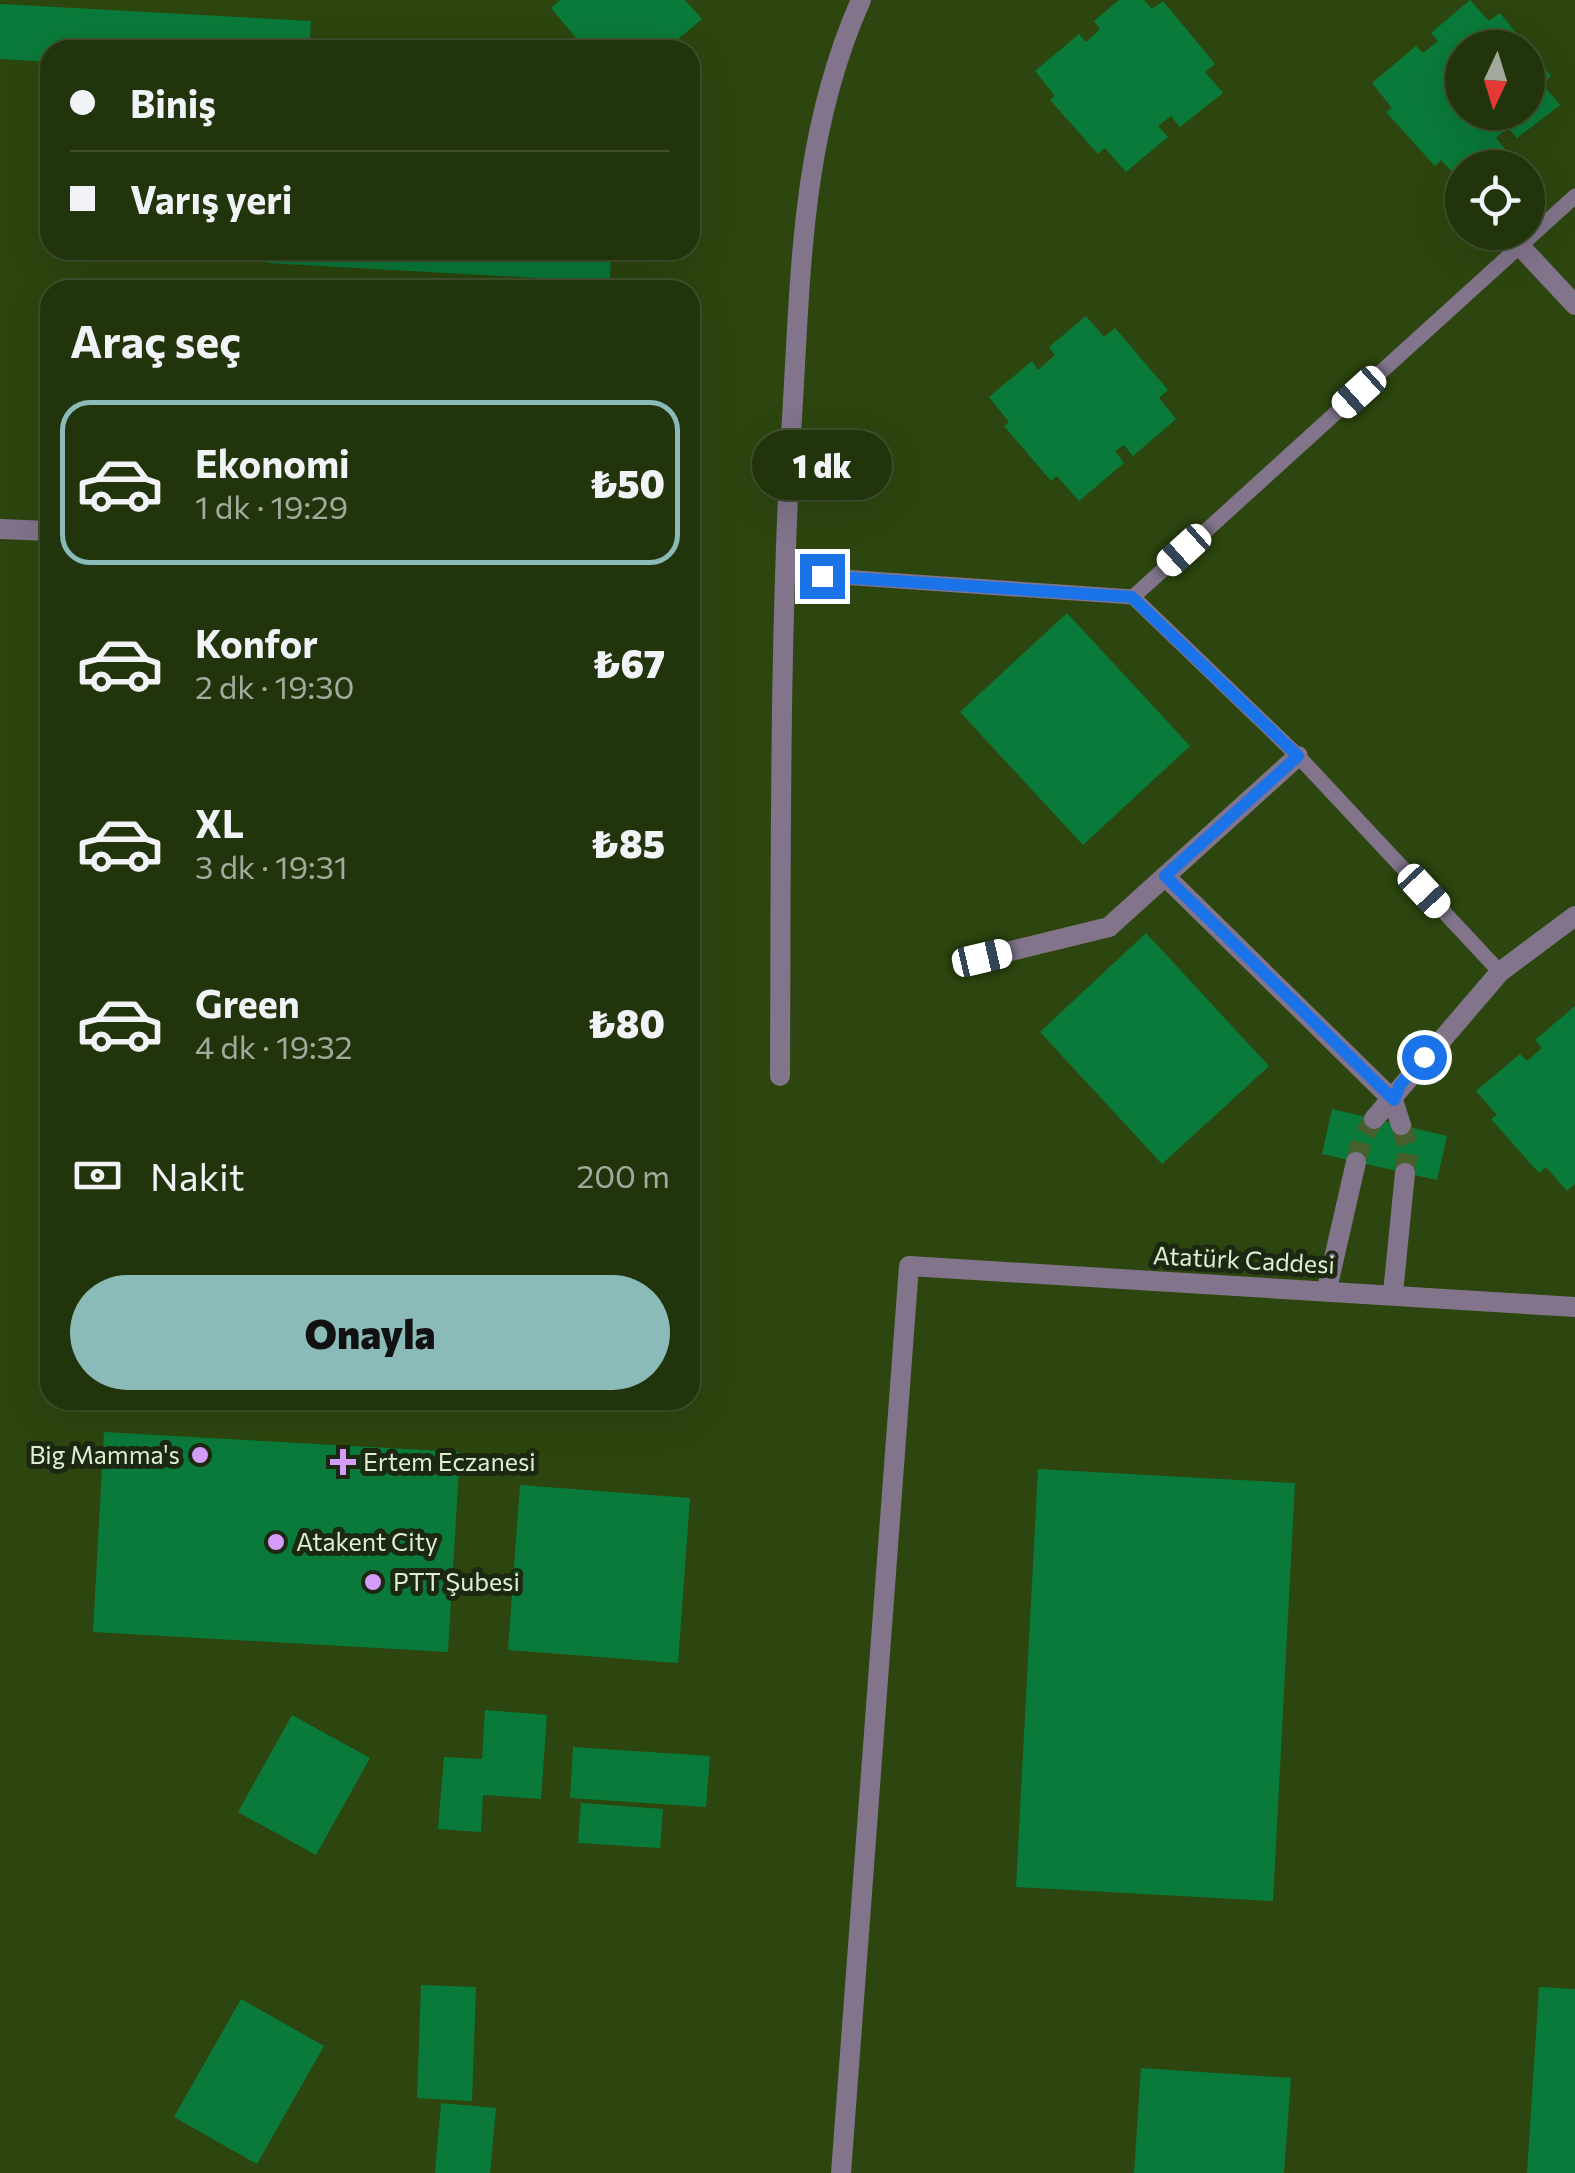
<!DOCTYPE html>
<html lang="tr">
<head>
<meta charset="utf-8">
<style>
  :root { --surface:#22340b; --page:#2a3c14; --text:#f1f3f6; --muted:#a2aa9d; --line:#3f4f2c; --accent:#8bbbb9 }
  body { margin:0; font-family:Commissioner,sans-serif; background:var(--page); color:var(--text); height:100vh; display:flex; flex-direction:column; font-size:38px; white-space:nowrap }
  * { box-sizing:border-box; margin:0 }
  p { font-size:32px; color:var(--muted) }
  .icon { flex:none; width:55px; height:55px; fill:none; stroke:currentColor; stroke-width:2; stroke-linecap:round; stroke-linejoin:round }
  .map { position:relative; flex:1; overflow:hidden }
  .sheet { position:absolute; left:40px; top:280px; width:660px; height:1130px; display:flex; flex-direction:column; background:var(--surface); border-radius:30px; box-shadow:0 10px 40px #0002,0 0 0 2px var(--line) }
  .sheet>* { flex:none }
  .top-card { position:absolute; left:40px; top:40px; width:660px; height:220px; border-radius:30px; box-shadow:0 10px 40px #0002,0 0 0 2px var(--line); display:grid; align-content:center; height:220px; padding:0 30px; background:var(--surface) }
  .needle { width:65px; rotate:184deg }
  .controls { position:absolute; left:1445px; top:30px; display:grid; gap:20px }
  .controls a { display:grid; place-items:center; width:100px; height:100px; border-radius:50%; background:var(--surface); box-shadow:0 10px 40px #0002,0 0 0 2px var(--line); font-size:50px }
  .end { position:absolute; width:45px; height:45px; margin:-22px; border:12px solid #1a73e8; background:#fff; box-shadow:0 0 0 5px #fff }
  .from { border-radius:50% }
  .bubble { position:absolute; height:70px; border-radius:35px; background:var(--surface); box-shadow:0 10px 40px #0002,0 0 0 2px var(--line); font-size:32px; font-weight:800; line-height:70px; text-align:center }
  .car { position:absolute; width:30px; height:60px; margin:-30px -15px; border-radius:12px; box-shadow:0 0 8px 2px #0007; background:linear-gradient(#fff 24%,#345 0 40%,#fff 0 76%,#345 0 86%,#fff 0) }
  .top-card b { display:flex; align-items:center; gap:35px; height:95px; font-size:38px }
  .top-card b+b { border-top:2px solid var(--line) }
  .top-card i { width:25px; height:25px; background:var(--text) }
  ul { padding:0; list-style:none }
  li { display:flex; align-items:center; gap:30px; height:165px; margin:0 20px 15px; padding:0 10px; border:5px solid transparent; border-radius:30px }
  li div { flex:1 }
  li b { display:block; font-size:38px }
  li em { font-style:normal; font-weight:800 }
  li.current { border-color:var(--accent) }
  li>.icon { width:90px; height:90px; stroke-width:1.5 }
  h2 { padding:0 30px; font-size:45px; line-height:120px }
  .pay { display:flex; align-items:center; gap:25px; height:110px; padding:0 30px; font-size:38px }
  .pay p { margin-inline-start:auto }
  .action { display:flex; gap:20px; margin-top:auto; padding:20px 30px }
  .action a { flex:1; height:115px; border-radius:60px; background:var(--accent); color:#111; font-size:40px; font-weight:800; line-height:115px; text-align:center }
  .map>svg:first-child { display:block }
</style>
</head>
<body>
<div class="map">
<svg width="1575" height="2173" viewBox="0 0 1575 2173">
  <rect width="100%" height="100%" fill="#2d460f"/>
  <path fill="#0a7a3a" fill-rule="evenodd" d="M560 0H685L702 19 665 50H638L634 45 628 50H586L551 8Z
    M1119 0H1144L1152 9 1163 1 1215 64 1205 72 1223 93 1180 127 1171 116 1158 126 1168 137 1126 172 1105 148 1098 154 1050 100 1055 96 1035 71 1079 34 1086 42 1100 29 1094 21Z
    M1470 0 1489 21 1500 13 1551 76 1542 84 1560 105 1517 138 1508 128 1496 138 1505 149 1482 168H1462V183L1441 160 1435 166 1386 112 1392 108 1372 83 1416 46 1423 53 1438 41 1431 33ZM1462 48H1528V112H1462Z
    M0 4 311 21 309 50H50V62L0 59Z
    M268 250H611L610 282 268 263Z
    M1086 316 1104 337 1115 328 1168 390 1159 398 1176 419 1133 456 1124 445 1115 451 1124 463 1079 501 1057 476 1051 481 1004 426 1009 422 989 397 1032 361 1038 370 1055 355 1049 347Z
    M1067 613 1190 746 1083 845 960 712Z
    M1146 933 1269 1066 1162 1164 1040 1032Z
    M1575 1006V1184L1567 1191 1546 1167 1539 1173 1491 1119 1497 1115 1476 1091 1520 1054 1527 1061 1542 1048 1535 1040Z
    M1332 1109 1447 1136 1437 1180 1322 1154Z
    M104 1432 460 1452 448 1652 93 1632Z
    M1038 1469 1295 1483 1273 1901 1016 1887Z
    M520 1485 690 1498 678 1663 508 1650Z
    M485 1710 547 1715 541 1799 483 1795 481 1832 438 1829 444 1757 482 1759Z
    M292 1715 370 1758 316 1855 238 1812Z
    M573 1747 710 1756 706 1807 570 1798Z
    M581 1803 663 1809 660 1848 578 1843Z
    M421 1985 476 1987 472 2101 417 2098Z
    M1539 1987 1575 1989V2173H1527Z
    M241 1999 324 2046 257 2164 174 2117Z
    M1141 2068 1291 2078 1284 2173H1134Z
    M441 2103 496 2108 490 2173H435Z"/>
  <g fill="none" stroke-linecap="round" stroke-linejoin="round">
    <path stroke="#485f2c" stroke-width="20" stroke-dasharray="20 10" stroke-linecap="butt" d="M1401 1125 1408 1147 1405 1173
      M1356 1162 1362 1139 1374 1119"/>
    <path stroke="#81748b" stroke-width="15" d="M783 573 1133 597
      M1500 972 1298 756 1133 597 1575 196"/>
    <path stroke="#81748b" stroke-width="20" d="M1520 246 1575 305
      M0 529 50 531
      M1165 876 1393 1100
      M982 958 1109 927 1298 756
      M780 1076C781 851 779 626 793 401 801 261 803 130 861 0
      M1393 1100 1401 1125
      M1374 1119 1500 972 1575 916
      M1327 1289 1356 1162
      M1393 1293 1405 1173
      M841 2173 909 1266 1575 1307"/>
  </g>
  <g fill="none" stroke-linecap="round" stroke-linejoin="round">
    <path stroke="#1a73e8" stroke-width="12" d="M822 576 1132 597 1298 756 1165 876 1394 1100 1400 1085 1424 1057"/>
  </g>
  <g fill="#d59cfb" stroke="#1d2812" stroke-width="4">
    <circle cx="200" cy="1455" r="10"/>
    <path d="M338 1447h10v10h10v10h-10v10h-10v-10h-10v-10h10z"/>
    <circle cx="276" cy="1542" r="10"/>
    <circle cx="373" cy="1582" r="10"/>
  </g>
  <g text-anchor="middle" stroke-width="10" stroke-linejoin="round" paint-order="stroke">
    <g font-size="25" fill="#deeed0" stroke="#1d2812">
      <text transform="translate(1244 1260) rotate(3)" y="9">Atatürk Caddesi</text>
    </g>
    <g font-size="25" fill="#deeed0" stroke="#1d2812" text-anchor="start">
      <text x="180" y="1464" text-anchor="end">Big Mamma's</text>
      <text x="363" y="1471">Ertem Eczanesi</text>
      <text x="296" y="1551">Atakent City</text>
      <text x="393" y="1591">PTT Şubesi</text>
    </g>
  </g>
</svg>
<div class="controls">
<a><svg class="needle" viewBox="-14 -14 28 28"><path d="M0-13l5 13h-10z" fill="#e53935"/><path d="M0 13l5-13h-10z" fill="#a2aa9d"/></svg></a>
<a><svg class="icon" aria-label="locate" viewBox="0 0 24 24"><circle cx="12" cy="12" r="6"/><path d="M12 2v4M12 18v4M2 12h4M18 12h4"/></svg></a>
</div>
<i class="end from" style="left:1424px;top:1057px"></i>
<i class="end" style="left:822px;top:576px"></i>
<div class="bubble" style="left:752px;top:430px;width:140px">1 dk</div>
<i class="car" style="left:1359px;top:392px;rotate:228deg"></i>
<i class="car" style="left:1184px;top:550px;rotate:228deg"></i>
<i class="car" style="left:1424px;top:891px;rotate:137deg"></i>
<i class="car" style="left:982px;top:958px;rotate:77deg"></i>
<div class="top-card">
<b><i class="from"></i>Biniş</b>
<b><i></i>Varış yeri</b>
</div>
<section class="sheet">
<h2>Araç seç</h2>
<ul>
<li class="current"><svg class="icon" aria-label="car" viewBox="0 0 24 24"><path d="M5 17H2v-5l4-1 3-4h7l3 4 3 1v5h-3M9 17h6M6 11h13"/><circle cx="7" cy="17" r="2"/><circle cx="17" cy="17" r="2"/></svg><div><b>Ekonomi</b><p>1 dk · 19:29</p></div><em>₺50</em></li>
<li><svg class="icon" aria-label="car" viewBox="0 0 24 24"><path d="M5 17H2v-5l4-1 3-4h7l3 4 3 1v5h-3M9 17h6M6 11h13"/><circle cx="7" cy="17" r="2"/><circle cx="17" cy="17" r="2"/></svg><div><b>Konfor</b><p>2 dk · 19:30</p></div><em>₺67</em></li>
<li><svg class="icon" aria-label="car" viewBox="0 0 24 24"><path d="M5 17H2v-5l4-1 3-4h7l3 4 3 1v5h-3M9 17h6M6 11h13"/><circle cx="7" cy="17" r="2"/><circle cx="17" cy="17" r="2"/></svg><div><b>XL</b><p>3 dk · 19:31</p></div><em>₺85</em></li>
<li><svg class="icon" aria-label="car" viewBox="0 0 24 24"><path d="M5 17H2v-5l4-1 3-4h7l3 4 3 1v5h-3M9 17h6M6 11h13"/><circle cx="7" cy="17" r="2"/><circle cx="17" cy="17" r="2"/></svg><div><b>Green</b><p>4 dk · 19:32</p></div><em>₺80</em></li>
</ul>
<div class="pay"><svg class="icon" aria-label="cash" viewBox="0 0 24 24"><path d="M3 7h18v10H3z"/><circle cx="12" cy="12" r="2"/></svg>Nakit<p>200 m</p></div>
<div class="action"><a>Onayla</a></div>
</section>
</div>
</body>
</html>
